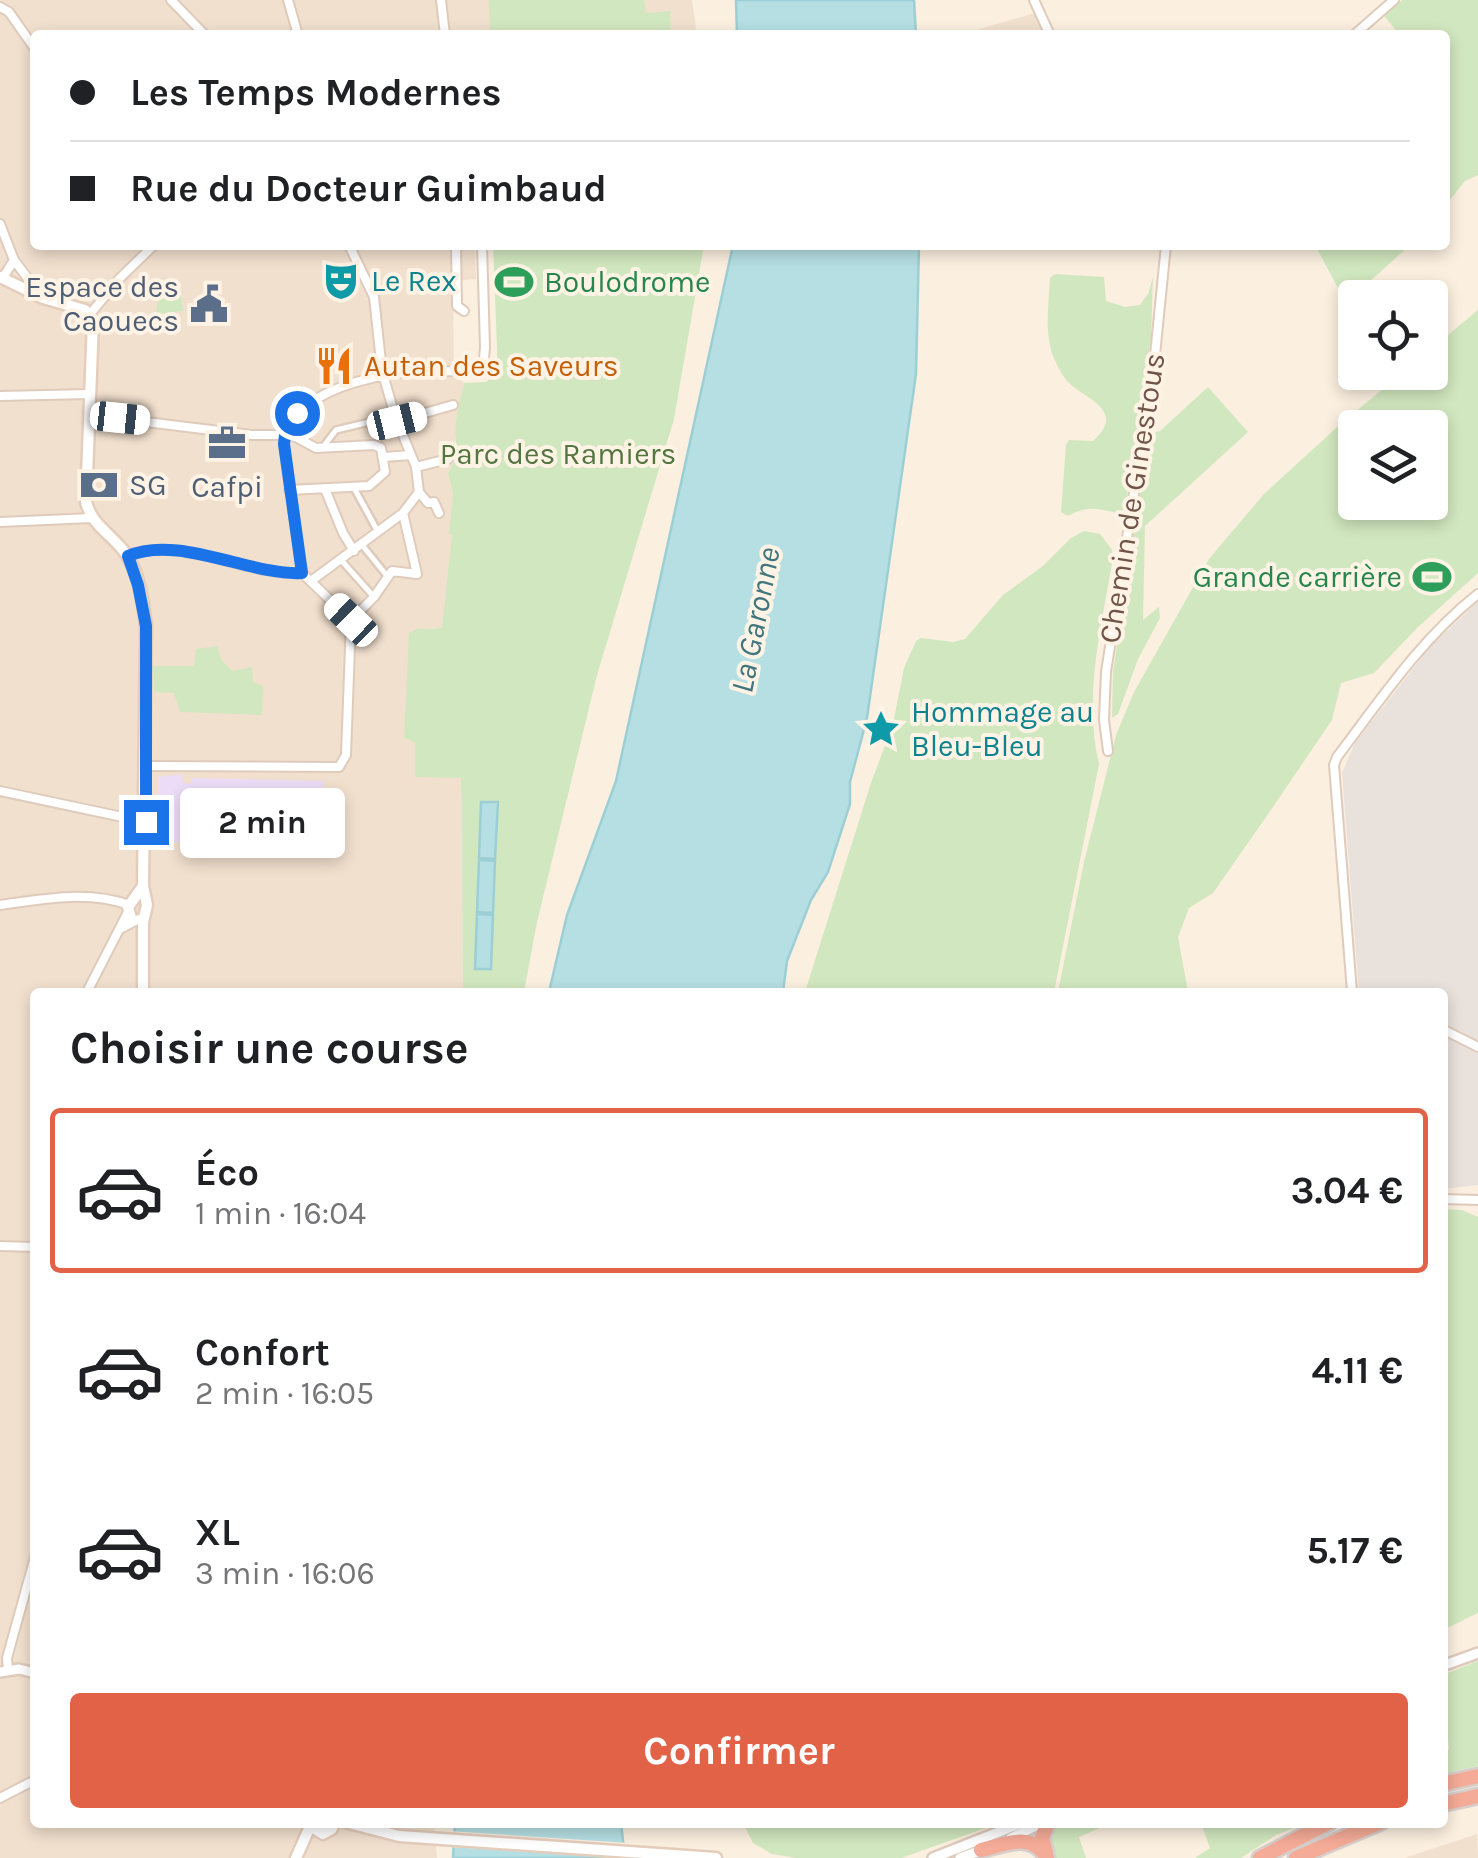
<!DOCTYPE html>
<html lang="fr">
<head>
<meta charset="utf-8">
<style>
  :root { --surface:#fff; --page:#f6f6f6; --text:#202124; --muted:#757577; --line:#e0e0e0; --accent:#e26247 }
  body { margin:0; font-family:Karla,sans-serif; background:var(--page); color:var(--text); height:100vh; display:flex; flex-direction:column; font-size:38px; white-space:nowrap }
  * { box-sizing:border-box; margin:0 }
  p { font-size:32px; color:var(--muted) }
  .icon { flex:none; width:55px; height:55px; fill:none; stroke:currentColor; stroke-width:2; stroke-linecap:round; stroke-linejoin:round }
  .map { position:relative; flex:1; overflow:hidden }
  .panel { position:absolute; left:30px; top:988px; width:1418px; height:840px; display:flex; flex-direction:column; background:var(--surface); border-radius:10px; box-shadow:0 5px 15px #0003 }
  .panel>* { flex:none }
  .banner { position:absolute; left:30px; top:30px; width:1420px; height:220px; border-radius:10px; box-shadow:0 5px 15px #0003; display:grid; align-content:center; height:220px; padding:0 40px; background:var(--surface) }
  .controls { position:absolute; left:1338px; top:280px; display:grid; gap:20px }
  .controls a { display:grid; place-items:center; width:110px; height:110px; border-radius:10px; background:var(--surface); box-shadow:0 5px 15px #0003; font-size:50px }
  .end { position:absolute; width:45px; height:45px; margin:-22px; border:12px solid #1a73e8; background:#fff; box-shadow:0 0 0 5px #fff }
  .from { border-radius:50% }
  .bubble { position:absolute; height:70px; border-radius:10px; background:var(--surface); box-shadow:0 5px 15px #0003; font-size:32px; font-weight:700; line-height:70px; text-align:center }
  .car { position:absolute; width:30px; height:60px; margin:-30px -15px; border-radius:12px; box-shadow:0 0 8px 2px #0007; background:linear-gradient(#fff 24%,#345 0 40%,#fff 0 76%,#345 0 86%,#fff 0) }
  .banner b { display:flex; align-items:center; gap:35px; height:95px; font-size:38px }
  .banner b+b { border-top:2px solid var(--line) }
  .banner i { width:25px; height:25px; background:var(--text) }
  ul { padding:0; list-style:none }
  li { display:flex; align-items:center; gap:30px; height:165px; margin:0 20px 15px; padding:0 20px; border:5px solid transparent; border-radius:10px }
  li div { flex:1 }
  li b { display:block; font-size:38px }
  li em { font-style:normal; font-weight:700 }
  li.current { border-color:var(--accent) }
  li>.icon { width:90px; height:90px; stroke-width:1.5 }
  h2 { padding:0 40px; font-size:45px; line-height:120px }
  .button { display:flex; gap:20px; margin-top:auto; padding:20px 40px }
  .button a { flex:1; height:115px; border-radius:10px; background:var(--accent); color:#fff; font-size:40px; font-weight:700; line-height:115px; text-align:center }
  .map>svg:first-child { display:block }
</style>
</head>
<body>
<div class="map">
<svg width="1478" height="1858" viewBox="0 0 1478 1858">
  <rect width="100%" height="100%" fill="#fbefdf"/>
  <path fill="#f2e0ce" d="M0 0H692L697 35H35V245H475L476 279 453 281 454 373 464 383 457 415 455 444 458 453 448 473 453 495 452 553 442 628H429L409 633 415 743 461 778 463 992H35V1822L434 1823 437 1858H0Z
    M1038 12 1047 35H959Z
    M1477 1834 1478 1858H1404Z"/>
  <path fill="#e9e1db" d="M1478 602V1185L1443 1189 1442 992H1359L1342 773 1355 743 1430 647Z"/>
  <path fill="#ecdcf7" d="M182 774 183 783 191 784 192 778 323 781 326 845 160 842 158 777Z"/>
  <path fill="#d1e7bf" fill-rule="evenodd" d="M489 0H644L646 13 670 11 671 35H490Z
    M1402 0H1478V175L1465 181 1445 206V35H1400L1384 16Z
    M493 245H704L674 419 597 675 537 922 524 992H463L461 778 415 777V743L404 737 409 633 417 629 442 628 452 535 449 534 453 495 448 473 458 453C451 430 459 405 464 383L486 382 498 373Z
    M1315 245H1410L1346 303Z
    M1056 274 1104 277 1106 301 1125 307 1140 305 1148 294 1153 277 1151 338 1124 515C1102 509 1088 504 1068 516L1061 512 1066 445 1069 440 1093 441C1127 411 1086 399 1069 383 1062 376 1057 365 1053 356 1044 331 1049 303 1050 277Z
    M179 281 183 311 156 314 160 286Z
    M1478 310V573L1417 628 1374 673 1341 683 1332 720 1264 820 1213 893 1189 908 1178 937 1188 992H1058L1084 862 1116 735 1134 692 1209 559 1264 494 1346 419 1403 373 1430 372V350ZM1355 428H1430V502H1355Z
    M1208 387 1248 432 1145 526 1143 620 1159 607 1160 618 1138 659 1118 714 1112 718 1113 672 1148 435 1160 431Z
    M1084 531 1100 534 1112 550V563C1101 629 1083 698 1099 764L1054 992H805L871 783 893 724 904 668 916 641 921 638 953 642 965 639 1003 595 1043 566 1071 538Z
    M217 646 221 659 232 671 252 667 253 682 263 686 262 715 180 712 174 693 154 692 153 666H194L196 649Z
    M1443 1209 1462 1210 1478 1217V1613L1443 1630Z
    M1478 1661V1766L1443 1774V1754L1449 1749 1446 1720 1443 1717 1442 1675Z
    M743 1823H1000L901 1858H797L772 1854 753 1843Z
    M1060 1823H1111L1079 1837 1086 1858H1054L1048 1840 1050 1829Z
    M1201 1823V1822L1307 1823 1276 1835 1241 1858H1195L1210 1848Z"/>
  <path fill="#b5dfe3" stroke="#9ccfd5" stroke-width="2.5" d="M736 0H914L916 35H737Z
    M733 245H919L916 374 867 718 850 782V804L828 872 811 900 787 961 783 992H549L567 915 616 781Z
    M481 802H498L495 859 479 858Z
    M479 860 495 861 493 913 477 912Z
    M477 914 493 915 491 969H475Z
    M455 1823H621L625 1858H453Z"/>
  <path fill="#fbefdf" d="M449 1831 629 1843 630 1858 449 1847Z"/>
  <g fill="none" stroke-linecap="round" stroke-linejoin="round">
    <g stroke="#dfcbbc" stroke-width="10">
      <path id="pedestrian" d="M323 447 336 430 395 416
        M354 488 377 530
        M362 545 388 577
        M341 560 374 597"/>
    </g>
    <g stroke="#dfcbbc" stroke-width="12">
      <path id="minor" d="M171 0 205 35
        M288 0 298 35
        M441 0 445 35
        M1034 0 1050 35
        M0 7 9 12 35 49
        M1354 35 1394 0
        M0 224 14 260 2 279
        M456 245 457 306 464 311
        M14 260 29 280
        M90 314 120 278 154 245
        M0 396 90 394
        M89 415 252 435H292L316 448 374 445 381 448 385 472 369 486 289 490
        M397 421 453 405
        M384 457 411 455
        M416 467 448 459
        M325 489 343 533 354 551
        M419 492 428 503 434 502 439 513
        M0 522 92 518
        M128 556C177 534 251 577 302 573
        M311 581 403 513 419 492 416 467 395 416 382 371 374 297 349 245
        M351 620 302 573 284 444C284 405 340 385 372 378 407 369 447 372 483 371L485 347 482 245
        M351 620 374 597 392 571 417 574 403 513
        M1108 751 1104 720 1106 672 1154 365 1166 245
        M146 766 339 767 346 755 351 620
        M0 791 146 822
        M0 905C42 899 88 890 129 905
        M120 929 139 919
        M87 992 128 912
        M1352 992 1334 765 1337 757C1381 699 1421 639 1478 594
        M1442 1029 1478 1047
        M1442 1199 1478 1200
        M0 1246 35 1247
        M8 1670 7 1658 35 1557
        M0 1798 35 1780"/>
    </g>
    <g stroke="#dfcbbc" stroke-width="14">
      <path id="tertiary" d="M1442 1666 1478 1653
        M0 1672 19 1669 35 1673
        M1011 1838 1044 1822
        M933 1858 1024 1822
        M960 1858 982 1850"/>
    </g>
    <g stroke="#e5cdbc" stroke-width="15">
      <path id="secondary" d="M0 277 43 298 85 310 93 321 86 502C92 526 113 535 126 554 140 574 143 603 146 626L143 886 147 905 143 922V992
        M131 918 128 907 143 886
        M313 1822 315 1829 323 1834 332 1829 334 1822
        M345 1822 399 1836 716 1858
        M296 1858 312 1822"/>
    </g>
    <g stroke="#d7cfcc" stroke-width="19">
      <path id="motorway" d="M1442 1784 1478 1776
        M1442 1804 1478 1796
        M981 1850C1006 1844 1032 1831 1047 1858
        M1046 1853 1042 1838 1048 1822
        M1260 1858 1330 1822
        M1296 1858 1381 1822"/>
    </g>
    <use href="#pedestrian" stroke="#fff" stroke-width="5"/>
    <use href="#minor" stroke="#fff" stroke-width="8"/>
    <use href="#tertiary" stroke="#fff" stroke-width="9"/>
    <use href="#secondary" stroke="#fff" stroke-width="10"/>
    <use href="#motorway" stroke="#f4ab97" stroke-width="14"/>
  </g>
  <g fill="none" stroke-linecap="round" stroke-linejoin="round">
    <path stroke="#1a73e8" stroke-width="12" d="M146 822V626L138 585 128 556C178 534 251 576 302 573L284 444 286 426 297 413"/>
  </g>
  <defs>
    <g id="theatre-bare" transform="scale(3)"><path d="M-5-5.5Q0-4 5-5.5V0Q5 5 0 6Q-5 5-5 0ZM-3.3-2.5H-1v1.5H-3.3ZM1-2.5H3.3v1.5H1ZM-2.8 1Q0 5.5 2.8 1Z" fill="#0f9aa8" stroke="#fff3e5" stroke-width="2.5" paint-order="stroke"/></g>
    <g id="stadium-bare" transform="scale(3)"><path d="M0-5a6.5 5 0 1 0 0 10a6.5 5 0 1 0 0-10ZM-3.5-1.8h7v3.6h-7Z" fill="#2e9e5b" stroke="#fff3e5" stroke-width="2.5" paint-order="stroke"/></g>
    <g id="civic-bare" transform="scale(3)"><path d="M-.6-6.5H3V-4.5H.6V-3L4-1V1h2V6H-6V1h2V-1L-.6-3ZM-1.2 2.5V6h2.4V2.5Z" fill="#5c6f8a" stroke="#fff3e5" stroke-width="2.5" paint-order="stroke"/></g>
    <g id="restaurant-bare" transform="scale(3)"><path d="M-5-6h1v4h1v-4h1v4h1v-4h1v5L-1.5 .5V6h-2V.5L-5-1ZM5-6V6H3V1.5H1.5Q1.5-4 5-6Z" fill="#e8710a" stroke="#fff3e5" stroke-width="2.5" paint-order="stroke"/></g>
    <g id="office-bare" transform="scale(3)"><path d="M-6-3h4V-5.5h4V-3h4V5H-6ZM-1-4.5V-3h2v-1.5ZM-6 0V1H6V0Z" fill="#5c6f8a" stroke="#fff3e5" stroke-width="2.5" paint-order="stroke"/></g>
    <g id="bank-bare" transform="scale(3)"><path d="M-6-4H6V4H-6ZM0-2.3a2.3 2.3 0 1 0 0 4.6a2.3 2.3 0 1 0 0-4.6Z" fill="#5c6f8a" stroke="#fff3e5" stroke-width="2.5" paint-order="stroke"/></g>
    <g id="sight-bare" transform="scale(3)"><path d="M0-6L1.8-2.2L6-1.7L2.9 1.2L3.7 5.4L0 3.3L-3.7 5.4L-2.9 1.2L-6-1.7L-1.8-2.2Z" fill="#0f9aa8" stroke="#fff3e5" stroke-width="2.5" paint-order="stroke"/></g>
  </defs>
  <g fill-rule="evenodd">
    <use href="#theatre-bare" x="341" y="281"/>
    <use href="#stadium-bare" x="514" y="282"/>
    <use href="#civic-bare" x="209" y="304"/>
    <use href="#restaurant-bare" x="334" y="366"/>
    <use href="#office-bare" x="227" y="443"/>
    <use href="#bank-bare" x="99" y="485"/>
    <use href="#stadium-bare" x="1432" y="577"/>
    <use href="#sight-bare" x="881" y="729"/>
  </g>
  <g text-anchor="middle" stroke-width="8" stroke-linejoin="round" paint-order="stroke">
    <g font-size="30" fill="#0d838f" stroke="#fff3e5" text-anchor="start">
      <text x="371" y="291">Le Rex</text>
      <text x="911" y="722">Hommage au<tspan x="911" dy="34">Bleu-Bleu</tspan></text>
    </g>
    <g font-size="30" fill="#27864d" stroke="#fff3e5" text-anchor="start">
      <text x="544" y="292">Boulodrome</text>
      <text x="1402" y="587" text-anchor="end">Grande carrière</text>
    </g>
    <g font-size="30" fill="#4e5e75" stroke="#fff3e5" text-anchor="end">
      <text x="179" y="297">Espace des<tspan x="179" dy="34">Caouecs</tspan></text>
      <text x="129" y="495" text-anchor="start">SG</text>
      <text x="227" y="497" text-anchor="middle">Cafpi</text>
    </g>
    <g font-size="30" fill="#c56008" stroke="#fff3e5" text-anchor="start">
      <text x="364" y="376">Autan des Saveurs</text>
    </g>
    <g font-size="30" fill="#537641" stroke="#fff3e5">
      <text x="558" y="464">Parc des Ramiers</text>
    </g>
    <g font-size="30" fill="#705448" stroke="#fff3e5">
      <text transform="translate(1132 498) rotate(-81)" y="10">Chemin de Ginestous</text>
    </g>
    <g font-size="32" font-style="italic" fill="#40767d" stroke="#fff3e5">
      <text transform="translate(755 620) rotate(-79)" y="11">La Garonne</text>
    </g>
  </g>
</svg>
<div class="controls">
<a><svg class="icon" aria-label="locate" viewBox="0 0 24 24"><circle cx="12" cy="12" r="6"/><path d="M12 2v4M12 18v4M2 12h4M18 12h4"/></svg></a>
<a><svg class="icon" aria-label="layers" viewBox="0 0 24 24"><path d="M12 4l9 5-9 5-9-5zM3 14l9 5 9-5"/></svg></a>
</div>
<i class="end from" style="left:297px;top:413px"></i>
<i class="end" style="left:146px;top:822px"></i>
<div class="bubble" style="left:180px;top:788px;width:165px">2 min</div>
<i class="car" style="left:120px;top:418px;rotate:96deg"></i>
<i class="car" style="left:397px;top:421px;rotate:76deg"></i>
<i class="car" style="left:351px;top:620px;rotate:314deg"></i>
<div class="banner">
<b><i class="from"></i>Les Temps Modernes</b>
<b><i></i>Rue du Docteur Guimbaud</b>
</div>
<section class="panel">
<h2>Choisir une course</h2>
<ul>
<li class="current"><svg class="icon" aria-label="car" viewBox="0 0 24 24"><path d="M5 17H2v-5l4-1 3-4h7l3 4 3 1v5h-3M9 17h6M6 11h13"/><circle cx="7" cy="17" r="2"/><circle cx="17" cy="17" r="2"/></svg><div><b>Éco</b><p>1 min · 16:04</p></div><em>3.04 €</em></li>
<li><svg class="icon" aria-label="car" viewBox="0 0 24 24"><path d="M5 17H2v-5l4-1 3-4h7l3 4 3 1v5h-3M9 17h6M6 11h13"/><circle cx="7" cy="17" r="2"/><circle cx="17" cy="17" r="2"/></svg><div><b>Confort</b><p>2 min · 16:05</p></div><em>4.11 €</em></li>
<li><svg class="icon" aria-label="car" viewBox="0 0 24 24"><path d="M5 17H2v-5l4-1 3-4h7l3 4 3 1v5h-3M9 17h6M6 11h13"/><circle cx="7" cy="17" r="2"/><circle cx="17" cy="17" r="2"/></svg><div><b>XL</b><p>3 min · 16:06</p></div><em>5.17 €</em></li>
</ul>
<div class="button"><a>Confirmer</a></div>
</section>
</div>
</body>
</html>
